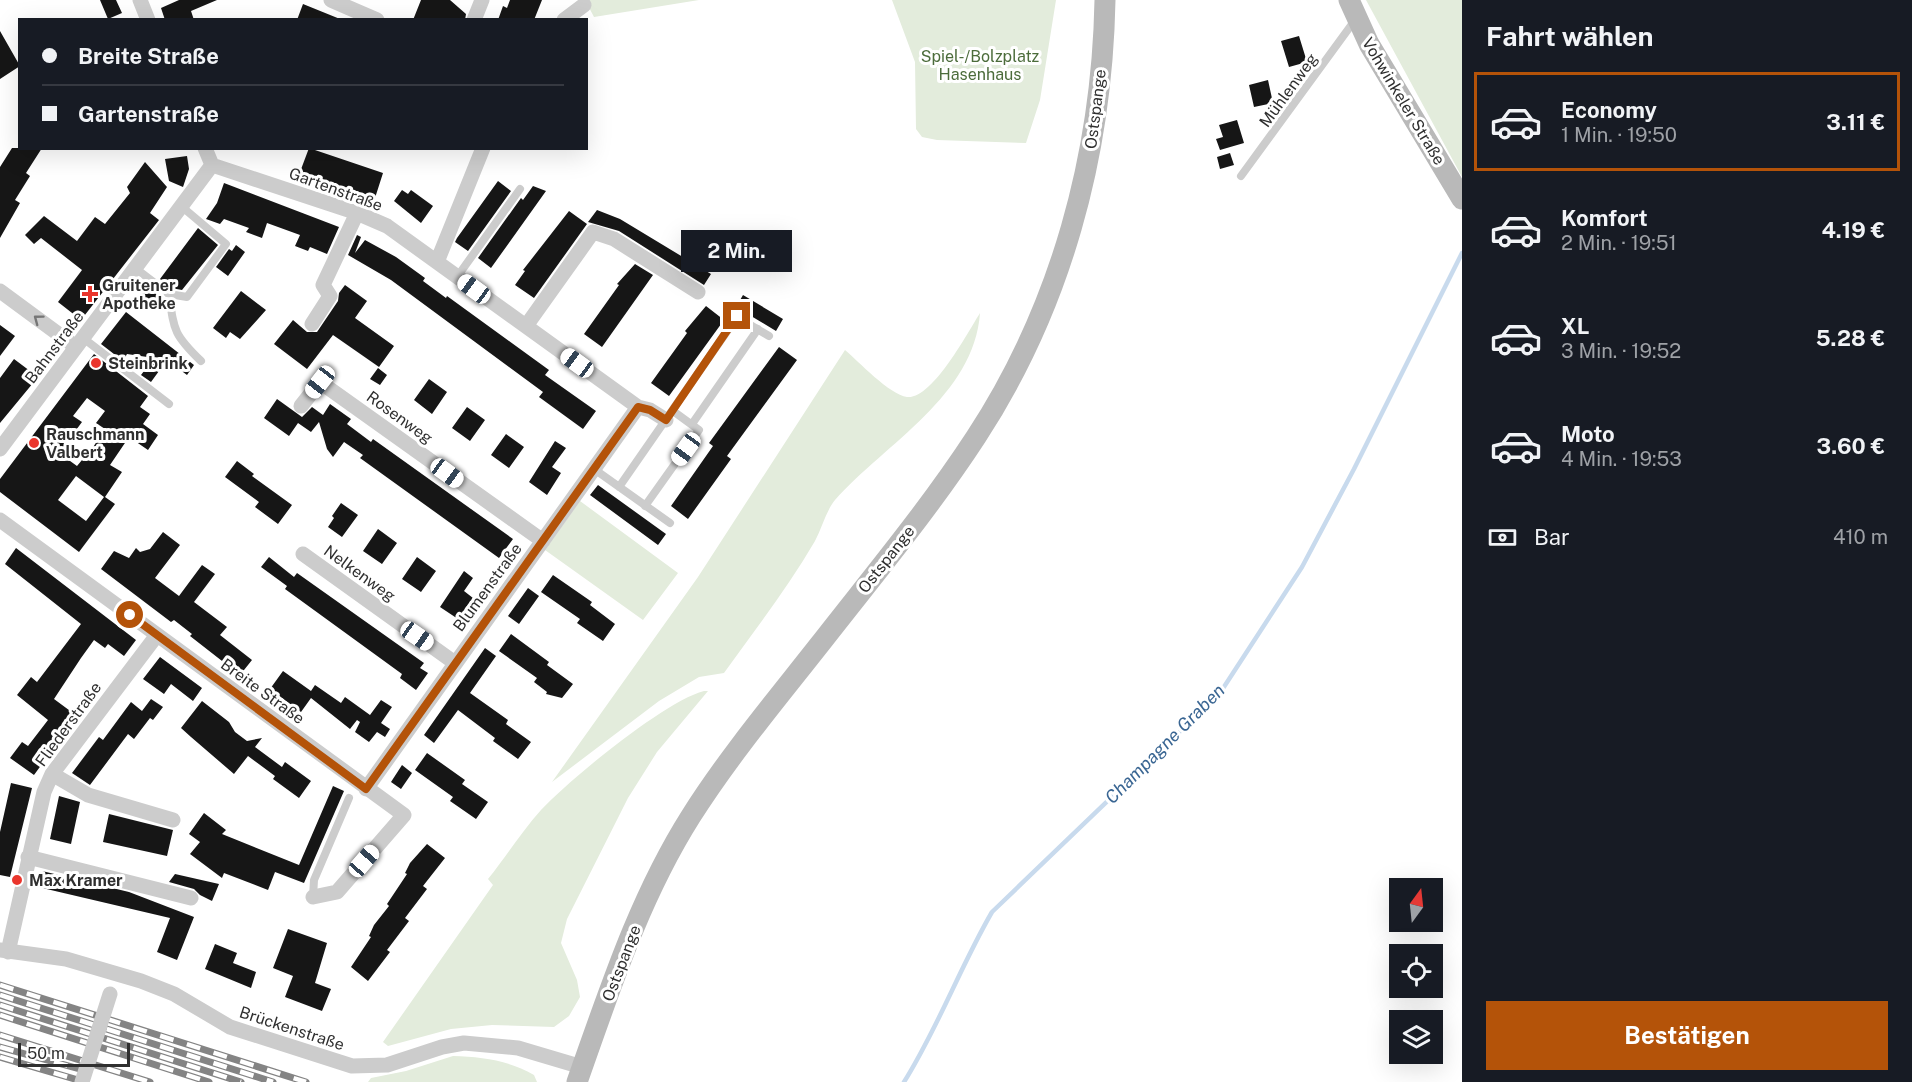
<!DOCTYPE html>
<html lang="de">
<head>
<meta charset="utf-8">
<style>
  :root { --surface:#171b24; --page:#20242c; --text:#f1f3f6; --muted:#9ea1a6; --line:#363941; --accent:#b45309 }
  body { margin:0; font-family:"Public Sans",sans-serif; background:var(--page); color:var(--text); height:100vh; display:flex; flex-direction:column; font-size:22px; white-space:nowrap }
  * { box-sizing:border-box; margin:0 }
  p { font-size:20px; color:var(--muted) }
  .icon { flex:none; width:33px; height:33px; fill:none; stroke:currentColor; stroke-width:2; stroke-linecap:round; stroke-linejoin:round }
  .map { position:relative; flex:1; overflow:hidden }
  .drawer { display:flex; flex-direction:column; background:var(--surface); width:450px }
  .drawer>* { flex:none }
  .hud { position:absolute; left:18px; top:18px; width:570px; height:132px; border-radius:0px; box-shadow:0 6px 24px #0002; display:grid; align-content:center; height:132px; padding:0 24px; background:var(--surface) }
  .needle { width:39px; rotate:15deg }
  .buttons { position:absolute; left:1389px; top:878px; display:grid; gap:12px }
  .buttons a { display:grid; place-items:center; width:54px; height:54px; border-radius:0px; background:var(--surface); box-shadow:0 6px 24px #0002; font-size:30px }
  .scale { position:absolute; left:18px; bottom:15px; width:112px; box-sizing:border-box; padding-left:6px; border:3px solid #2f2f2f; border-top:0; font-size:16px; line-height:21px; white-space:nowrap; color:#2f2f2f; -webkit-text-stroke:4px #fff; paint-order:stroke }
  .end { position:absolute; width:27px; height:27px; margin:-14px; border:8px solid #b45309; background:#fff; box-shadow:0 0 0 3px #fff }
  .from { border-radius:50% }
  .bubble { position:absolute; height:42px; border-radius:0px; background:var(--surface); box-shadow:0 6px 24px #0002; font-size:20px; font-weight:700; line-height:42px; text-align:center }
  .car { position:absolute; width:18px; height:36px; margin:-18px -9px; border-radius:8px; box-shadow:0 0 4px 2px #0007; background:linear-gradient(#fff 24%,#345 0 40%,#fff 0 76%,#345 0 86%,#fff 0) }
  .hud b { display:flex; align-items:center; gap:21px; height:57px; font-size:22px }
  .hud b+b { border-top:2px solid var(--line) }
  .hud i { width:15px; height:15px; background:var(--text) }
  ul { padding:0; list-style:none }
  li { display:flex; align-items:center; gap:18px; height:99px; margin:0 12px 9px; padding:0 12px; border:3px solid transparent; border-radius:0px }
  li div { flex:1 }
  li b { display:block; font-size:22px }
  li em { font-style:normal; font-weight:700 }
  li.selected { border-color:var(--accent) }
  li>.icon { width:54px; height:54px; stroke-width:1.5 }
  h2 { padding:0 24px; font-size:27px; line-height:72px }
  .pay { display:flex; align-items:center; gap:15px; height:66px; padding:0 24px; font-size:22px }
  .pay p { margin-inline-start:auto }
  .button { display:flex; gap:12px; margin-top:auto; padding:12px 24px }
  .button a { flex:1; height:69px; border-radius:0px; background:var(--accent); color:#fff; font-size:24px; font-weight:700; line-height:69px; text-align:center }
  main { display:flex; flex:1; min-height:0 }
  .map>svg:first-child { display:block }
</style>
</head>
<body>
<main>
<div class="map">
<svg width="1462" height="1082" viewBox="0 0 1462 1082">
  <rect width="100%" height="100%" fill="#fff"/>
  <path fill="#e3ecdc" d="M585 0H699L594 17Z
    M892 0H1056L1040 100 1026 143 937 140 922 137 916 129 915 62Z
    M1366 0H1462V177Z
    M980 313C974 396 886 443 835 500 826 511 822 528 815 541 788 587 755 630 724 673L699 677 659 701 552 782 698 577 845 350C858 361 890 395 907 397 932 400 968 332 980 313Z
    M580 501 678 573 643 620 545 550Z
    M704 691H708L657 752 628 798 567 919 561 943 577 980 580 997 569 1016 554 1027 492 1025 451 1029 388 1046 383 1042 493 885 488 879C506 857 522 831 541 810 570 779 665 701 704 691Z
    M453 1056C482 1057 508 1060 534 1075L537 1082H368L371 1078 406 1071Z"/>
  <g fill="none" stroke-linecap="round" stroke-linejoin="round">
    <path stroke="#c8daed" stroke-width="4.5" d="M904 1082C938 1028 960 967 992 912L1220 693 1302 567 1354 469 1462 253"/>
  </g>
  <path fill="#161616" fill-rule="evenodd" d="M100 0H116L122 13 108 19Z
    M179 0H217L191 11 194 20H165L161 8Z
    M421 0H450L466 14 465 20H413Z
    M510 0H542L534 20H498L503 6 507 8Z
    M303 4 340 19V20H297Z
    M0 31 20 66 0 79Z
    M1299 36 1307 62 1289 67 1281 41Z
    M1268 80 1273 103 1254 107 1249 85Z
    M1237 120 1244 143 1220 150 1216 139 1223 137 1219 125Z
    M12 148H42L26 173 30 176 15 200 20 203 0 238V167Z
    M309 148 383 173 375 198 300 172Z
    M1230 153 1234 165 1220 169 1217 157Z
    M187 156 189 169 183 187 169 181 165 159Z
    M145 162 167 187 150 213 159 220 81 320 58 302 82 270 41 238 34 244 25 235 44 216 77 241 95 217 105 224 130 193 127 187Z
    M498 181 511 191 468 251 455 242 457 238Z
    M224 183 339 227 327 254 310 247 308 251 295 246 300 235 267 223 262 238 246 232 249 228 224 219 220 224 206 219 217 203Z
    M533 186 546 191 491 268 478 258 521 198 523 200Z
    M402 190 408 194 411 190 433 206 421 223 394 201Z
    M597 210 620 219 711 274 704 285 619 231 588 222Z
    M569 211 587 224 534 298 515 285 525 271 523 270Z
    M198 228 218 245 182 290 171 288 160 279Z
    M357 235 361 237 355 253 365 240 396 257 425 278 423 281 446 298 447 296 549 370 545 375 596 411 583 429 539 397 543 392 391 280 348 255Z
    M236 245 245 252 228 276 216 267 229 249 232 251Z
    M635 264 653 275 602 347 584 334 619 285 617 284Z
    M146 285 163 297 155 310 137 297Z
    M345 285 367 301 355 318 394 346 379 367 333 335 307 369 274 344 293 320 307 332H317L338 301 339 293Z
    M241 291 266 310 240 339 230 332 226 338 213 328Z
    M743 295 783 319 776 331 736 307Z
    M706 306 724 320 669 396 651 383 687 333 685 331Z
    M126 312 194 365 187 375 167 360 151 382 141 375 154 358 127 354 123 361 101 344Z
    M0 325 15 336 0 356Z
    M779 347 797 360 727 456 731 459 688 519 671 506 713 446 709 443Z
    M94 354 148 396 140 407 150 414 143 424 158 435 148 450 129 437 110 465 122 472 105 497 115 504 79 552 0 492V479ZM87 398 105 411 96 423 105 429 84 461 82 460 77 466 59 453 82 422 73 416ZM76 476 104 497 86 521 58 500Z
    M14 359 38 377 0 423V378Z
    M378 368 387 375 380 385 370 379Z
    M429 379 447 392 432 414 414 400Z
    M277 399 302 417 312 407 323 415 330 404 351 419 347 424 371 442 373 439 513 539 499 558 360 458 363 455 344 442 333 457 327 449 319 422 311 432 298 423 289 436 264 418Z
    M467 407 485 420 470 441 452 428Z
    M506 434 524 447 509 468 491 455Z
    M555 441 566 448 552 467 561 473 547 495 529 482Z
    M237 461 254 474 252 476 292 505 278 524 255 507 259 502 225 477Z
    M598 485 666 534 658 545 590 495Z
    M341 503 358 515 342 537 328 527 334 518 332 516Z
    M378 529 397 543 382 564 363 551Z
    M163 532 180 545 155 578 179 596 202 565 215 574 194 602 227 627 220 635 252 660 240 675 190 636 192 634 174 620 171 622 101 569 114 551 129 558 136 548 140 552 150 549Z
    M16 548 136 640 124 656 108 644 105 648 94 640 81 658 54 699 77 716 34 775 10 758 22 742 28 746 48 720 17 695 31 677 37 682 81 624 5 564Z
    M269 557 294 577 297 573 424 663 420 668 428 673 416 690 400 678 402 674 285 589 287 586 261 567Z
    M417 557 436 571 421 592 402 579Z
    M464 571 473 578 464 591 473 598 458 619 440 607Z
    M553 575 592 602 590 605 615 624 603 641 577 623 580 619 541 592Z
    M528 588 539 596 519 624 508 616Z
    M511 634 549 662 547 665 573 684 562 698 546 694 547 692 534 682 537 678 499 651Z
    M485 648 496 656 470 693 508 720 506 724 531 742 518 759 493 741 495 738 458 710 434 743 424 735Z
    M160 657 202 688 193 701 171 684 164 694 143 679Z
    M283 671 311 691 315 685 341 703 345 697 370 715 381 700 392 707 381 723 390 729 385 737 377 732 369 742 355 732 360 722 357 720 350 729 311 698 301 712 270 689Z
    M151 699 163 707 153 720 150 718 134 739 128 734 90 785 72 773 99 737 103 740 131 702 142 711Z
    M202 701 229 722 235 732 247 741 262 738 255 747 282 767 285 762 311 781 299 798 273 779 275 776 248 756 234 774 191 737 181 728Z
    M427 753 465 780 462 784 488 802 476 819 450 801 453 797 415 770Z
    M402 765 412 773 401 789 391 782Z
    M11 783 32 788 10 877 0 875V832Z
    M333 786 344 791 304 883 275 872 268 890 224 873 222 878 190 854 200 842 189 834 204 813 226 830 222 834 299 865Z
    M59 796 80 802 71 844 50 839Z
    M109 814 173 830 167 856 103 842Z
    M427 844 445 858 423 886 427 889 405 918 409 921 387 950 390 952 368 981 351 967 371 937 369 936 374 925 389 906 387 904 407 874 405 873 410 863Z
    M42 871 129 892 194 917 177 960 157 952 170 918 38 887Z
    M175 874 219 884 212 901 200 895 194 889 169 882Z
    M288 929 327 943 315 983 331 989 322 1011 285 997 293 976 273 968Z
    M215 944 237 953 233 963 256 972 251 988 205 969Z"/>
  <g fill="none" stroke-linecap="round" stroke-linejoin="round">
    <path stroke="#ccc" stroke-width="8" d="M1241 176 1355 20
      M135 268 169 294 187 297 226 244 181 206
      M457 277 520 189
      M169 294C174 331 174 335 201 361
      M83 338 169 404
      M692 424 758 329
      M594 469 670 523
      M619 487 737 317 769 336
      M645 506 699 430 673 411
      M313 897 314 880 349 798"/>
    <path stroke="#ccc" stroke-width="15" d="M140 0 148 20
      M331 0 377 20
      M474 20 482 0
      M564 20 584 5
      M212 165 357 213 387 226 638 407 650 410 666 420
      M437 262 483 148
      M0 291 76 347
      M312 324 330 296 323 285 357 213
      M526 326 593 232 614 239 698 292
      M301 406 320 382 543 541
      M0 449 212 165 205 148
      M0 520 404 815 337 892 313 897
      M303 554 455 663
      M52 774 88 795 173 820
      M366 789 638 407
      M28 857 191 898
      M0 950 66 959 141 981 174 994 230 1027 352 1066 387 1065 442 1047 464 1043 518 1048 582 1067
      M8 952 44 792 52 774 157 635"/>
    <path stroke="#b9b9b9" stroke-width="21" d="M1349 0 1369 44 1462 199
      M577 1082C609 992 639 898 691 816 729 756 776 700 820 644 873 576 929 509 976 437 1061 307 1102 155 1105 0"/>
    <g stroke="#848484" stroke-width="7">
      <path id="rail" d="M0 985 306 1082
        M0 995 273 1082
        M0 1005 241 1082
        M0 1015 209 1082
        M0 1035 150 1082
        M0 1047 87 1071
        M0 1057 85 1082"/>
    </g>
    <use href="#rail" stroke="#fff" stroke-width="4.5" stroke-dasharray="14" stroke-linecap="butt"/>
    <path stroke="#ccc" stroke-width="15" d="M82 1082 110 994"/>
  </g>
  <defs><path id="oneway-chevron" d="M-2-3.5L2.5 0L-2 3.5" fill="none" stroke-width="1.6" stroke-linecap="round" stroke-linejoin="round" transform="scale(1.5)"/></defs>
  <use stroke="#767676" href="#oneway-chevron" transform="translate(38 319) rotate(-143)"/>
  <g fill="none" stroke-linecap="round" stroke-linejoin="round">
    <path stroke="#b45309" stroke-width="8" d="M130 615 366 789 638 407 650 410 666 420 737 316"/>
  </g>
  <g fill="#ea362d" stroke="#fff" stroke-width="2">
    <path d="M87 285h6v6h6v6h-6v6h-6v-6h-6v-6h6z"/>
    <circle cx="96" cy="363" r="6"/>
    <circle cx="34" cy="443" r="6"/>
    <circle cx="17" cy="880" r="6"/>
  </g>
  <g text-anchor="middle" stroke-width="6" stroke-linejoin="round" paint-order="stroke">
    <g font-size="16" fill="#4c6c3b" stroke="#fff">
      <text x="980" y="62">Spiel-/Bolzplatz<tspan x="980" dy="18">Hasenhaus</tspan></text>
    </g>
    <g font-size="16" fill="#2f2f2f" stroke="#fff">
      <text transform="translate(1288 90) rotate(-54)" y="6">Mühlenweg</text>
      <text transform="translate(1404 101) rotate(59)" y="6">Vohwinkeler Straße</text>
      <text transform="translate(1095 109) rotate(-83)" y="6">Ostspange</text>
      <text transform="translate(336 189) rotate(20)" y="6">Gartenstraße</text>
      <text transform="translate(54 347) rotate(-53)" y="6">Bahnstraße</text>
      <text transform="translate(400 417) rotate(36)" y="6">Rosenweg</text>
      <text transform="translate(886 559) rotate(-52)" y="6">Ostspange</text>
      <text transform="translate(360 573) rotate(36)" y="6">Nelkenweg</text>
      <text transform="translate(487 587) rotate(-54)" y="6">Blumenstraße</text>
      <text transform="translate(263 691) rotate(36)" y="6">Breite Straße</text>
      <text transform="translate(68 724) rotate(-54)" y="6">Fliederstraße</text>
      <text transform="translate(621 963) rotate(-69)" y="6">Ostspange</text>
      <text transform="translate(292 1028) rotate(18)" y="6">Brückenstraße</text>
    </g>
    <g font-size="16" font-weight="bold" fill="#2f2f2f" stroke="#fff" text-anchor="start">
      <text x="102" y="291">Gruitener<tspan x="102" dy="18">Apotheke</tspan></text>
      <text x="108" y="369">Steinbrink</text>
      <text x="46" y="440">Rauschmann<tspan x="46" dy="18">Valbert</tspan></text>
      <text x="29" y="886">Max Kramer</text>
    </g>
    <g font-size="18" font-style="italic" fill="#3a6693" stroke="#fff">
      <text transform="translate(1165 744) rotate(-45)" y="6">Champagne Graben</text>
    </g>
  </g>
</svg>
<div class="buttons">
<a><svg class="needle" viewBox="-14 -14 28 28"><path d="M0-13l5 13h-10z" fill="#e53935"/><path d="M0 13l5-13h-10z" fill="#9ea1a6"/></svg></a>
<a><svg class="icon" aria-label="locate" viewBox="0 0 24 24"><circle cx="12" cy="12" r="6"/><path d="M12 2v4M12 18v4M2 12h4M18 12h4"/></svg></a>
<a><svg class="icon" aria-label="layers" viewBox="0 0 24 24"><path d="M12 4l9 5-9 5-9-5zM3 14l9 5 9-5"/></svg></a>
</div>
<div class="scale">50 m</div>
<i class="end from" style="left:130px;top:615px"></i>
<i class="end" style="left:737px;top:316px"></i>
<div class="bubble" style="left:681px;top:230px;width:111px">2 Min.</div>
<i class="car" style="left:474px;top:289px;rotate:306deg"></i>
<i class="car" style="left:577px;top:363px;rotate:306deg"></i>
<i class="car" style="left:320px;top:382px;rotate:218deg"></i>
<i class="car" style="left:686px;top:449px;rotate:216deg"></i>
<i class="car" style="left:447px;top:473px;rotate:126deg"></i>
<i class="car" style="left:417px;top:636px;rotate:125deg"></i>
<i class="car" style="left:364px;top:861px;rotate:41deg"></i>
<div class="hud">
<b><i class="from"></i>Breite Straße</b>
<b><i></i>Gartenstraße</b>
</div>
</div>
<section class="drawer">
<h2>Fahrt wählen</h2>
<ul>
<li class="selected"><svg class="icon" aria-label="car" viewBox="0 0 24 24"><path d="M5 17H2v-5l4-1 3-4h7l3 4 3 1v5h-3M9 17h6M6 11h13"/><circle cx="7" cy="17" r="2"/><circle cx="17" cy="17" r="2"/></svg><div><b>Economy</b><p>1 Min. · 19:50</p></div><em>3.11 €</em></li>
<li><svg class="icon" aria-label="car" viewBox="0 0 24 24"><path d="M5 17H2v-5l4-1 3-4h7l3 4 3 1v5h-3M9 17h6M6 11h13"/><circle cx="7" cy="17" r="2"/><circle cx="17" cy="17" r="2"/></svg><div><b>Komfort</b><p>2 Min. · 19:51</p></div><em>4.19 €</em></li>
<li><svg class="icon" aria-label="car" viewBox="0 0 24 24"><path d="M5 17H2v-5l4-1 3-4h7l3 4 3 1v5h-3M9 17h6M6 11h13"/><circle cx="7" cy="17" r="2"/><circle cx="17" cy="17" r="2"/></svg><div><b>XL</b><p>3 Min. · 19:52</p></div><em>5.28 €</em></li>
<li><svg class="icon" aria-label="car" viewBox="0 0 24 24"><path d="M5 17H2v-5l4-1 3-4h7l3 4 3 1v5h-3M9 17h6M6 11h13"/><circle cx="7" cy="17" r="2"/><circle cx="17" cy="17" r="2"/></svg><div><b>Moto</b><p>4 Min. · 19:53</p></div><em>3.60 €</em></li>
</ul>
<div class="pay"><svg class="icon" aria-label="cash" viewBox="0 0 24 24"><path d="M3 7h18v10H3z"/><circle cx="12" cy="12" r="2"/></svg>Bar<p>410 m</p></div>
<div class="button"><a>Bestätigen</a></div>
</section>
</main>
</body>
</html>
